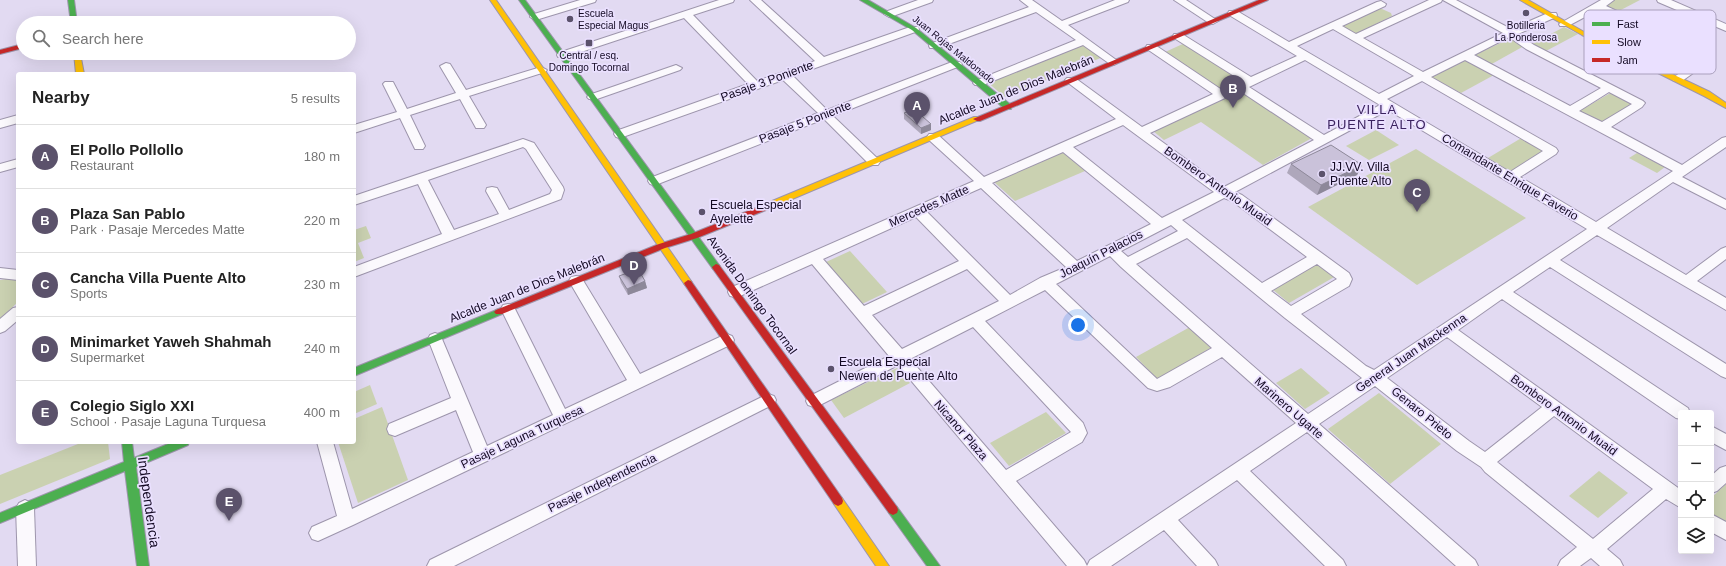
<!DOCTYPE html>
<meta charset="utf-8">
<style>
body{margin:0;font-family:Arial,sans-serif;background:#f6f6f6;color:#222}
.controls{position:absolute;right:12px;bottom:12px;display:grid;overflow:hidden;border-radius:4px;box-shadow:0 4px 16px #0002}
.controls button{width:36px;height:36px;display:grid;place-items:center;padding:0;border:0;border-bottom:1px solid #e0e0e0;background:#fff;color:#222;font:20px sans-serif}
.you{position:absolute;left:1078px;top:325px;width:14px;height:14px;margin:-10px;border:3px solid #fff;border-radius:50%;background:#1a73e8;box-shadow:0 0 0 6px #1a73e833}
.badge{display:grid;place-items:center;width:26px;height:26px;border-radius:50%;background:#5b526b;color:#fff;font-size:13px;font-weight:700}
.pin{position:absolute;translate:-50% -33px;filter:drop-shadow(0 1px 2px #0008)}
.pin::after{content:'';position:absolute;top:21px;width:14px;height:12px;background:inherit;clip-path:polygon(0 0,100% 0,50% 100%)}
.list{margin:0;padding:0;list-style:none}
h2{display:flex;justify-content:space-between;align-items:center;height:52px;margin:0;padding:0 16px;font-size:17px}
h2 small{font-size:13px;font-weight:400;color:#767676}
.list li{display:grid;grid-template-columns:26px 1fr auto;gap:12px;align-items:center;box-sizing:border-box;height:64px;padding:0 16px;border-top:1px solid #e0e0e0}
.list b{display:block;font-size:15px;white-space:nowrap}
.list p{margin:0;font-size:13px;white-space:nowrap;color:#767676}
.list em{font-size:13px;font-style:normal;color:#767676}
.icon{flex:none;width:22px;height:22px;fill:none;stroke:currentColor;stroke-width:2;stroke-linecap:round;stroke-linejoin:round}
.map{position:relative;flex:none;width:1726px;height:566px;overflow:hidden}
.search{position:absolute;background:#fff;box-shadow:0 4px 16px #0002;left:16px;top:16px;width:340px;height:44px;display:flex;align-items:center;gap:10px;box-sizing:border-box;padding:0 14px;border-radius:22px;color:#767676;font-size:15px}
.panel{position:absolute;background:#fff;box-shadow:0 4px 16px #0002;left:16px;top:72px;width:340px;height:372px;border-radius:4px}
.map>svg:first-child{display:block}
</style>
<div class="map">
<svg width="1726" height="566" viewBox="0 0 1726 566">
<rect width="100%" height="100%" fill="#e2daf2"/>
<g fill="#cad1b1">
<polygon points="1615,0 1640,0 1617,12 1604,6"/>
<polygon points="1378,9 1382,9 1391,13 1392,16 1357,34 1341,26"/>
<polygon points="1564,27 1578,34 1546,51 1532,44"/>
<polygon points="1511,38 1524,46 1490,65 1473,56"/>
<polygon points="1187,42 1245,79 1233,85 1312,138 1263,165 1201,122 1164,140 1153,131 1226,95 1163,53"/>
<polygon points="1083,44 1103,57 1005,97 987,82"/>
<polygon points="1466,60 1494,75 1461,93 1431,77"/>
<polygon points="1612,92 1635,103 1599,124 1578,112"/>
<polygon points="1376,130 1399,145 1369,160 1346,146"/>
<polygon points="1523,137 1547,151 1511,172 1488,158"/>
<polygon points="1416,149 1526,218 1417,285 1308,207"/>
<polygon points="1064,152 1085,171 1015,201 994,182"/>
<polygon points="1637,153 1665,167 1657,173 1629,158"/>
<polygon points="366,226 371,238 358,243 364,258 354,262 354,230"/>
<polygon points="850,251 887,292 862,304 826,262"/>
<polygon points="1319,263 1336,276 1289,303 1272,289"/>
<polygon points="12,278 18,282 18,302 0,319 0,280"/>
<polygon points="1190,327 1212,347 1158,380 1136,357"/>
<polygon points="897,368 910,383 844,418 831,400"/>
<polygon points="1301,368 1330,393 1305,409 1276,383"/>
<polygon points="370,385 377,404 354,414 354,392"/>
<polygon points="1379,393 1441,444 1390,484 1328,429"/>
<polygon points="382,407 408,480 358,503 338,442 354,442 354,419"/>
<polygon points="1046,412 1066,433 1009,466 990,443"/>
<polygon points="83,442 108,442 110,459 0,504 0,475"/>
<polygon points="1599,471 1628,493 1598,518 1569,496"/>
<polygon points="1726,484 1726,525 1711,514 1711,498"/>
</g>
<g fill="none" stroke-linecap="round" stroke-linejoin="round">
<g stroke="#9d95ac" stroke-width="2">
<g id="street">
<polygon points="580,0 596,0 595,2 539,19 535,20 530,17 531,15"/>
<polygon points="719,0 734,0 733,2 693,15 757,81 815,61 750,0 761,0 824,57 910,27 918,27 919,29 918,31 793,76 827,110 952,62 960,62 962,64 960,66 833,116 878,159 880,162 878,165 870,165 824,119 658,184 654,185 650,184 648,181 650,178 818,113 783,80 620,138 616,137 614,134 616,131 748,84 684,18 566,57 558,57 557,55 558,53"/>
<polygon points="918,0 933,0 932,2 893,16 889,17 884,14 885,12"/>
<polygon points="1020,0 1032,0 1062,21 1115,0 1129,0 1128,2 1068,25 1119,62 1114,65 1110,64 1083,45 983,85 975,85 973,83 975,81 1076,40 1036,12 938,48 930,48 929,46 930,44 1029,7"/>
<polygon points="1174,0 1186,0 1218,21 1213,24 1209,23"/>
<path d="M1429,0H1442L1441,2L1363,38L1423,72L1503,33L1443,0H1456L1511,29L1548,13H1556L1557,15L1556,17L1518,34L1534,45L1643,101L1645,103L1642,107L1611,127L1682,165L1722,138L1726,137V147L1682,177L1726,200V209L1673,182L1607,228L1686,275L1721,249L1726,247V259L1697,281L1726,298V310L1597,235L1560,260L1726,364V378L1721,376L1550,267L1513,292L1688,408L1690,413H1681V419L1676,418L1502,299L1458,330L1681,490V508L1666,499L1607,549L1620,560L1623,566H1600L1591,558L1580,566H1558L1561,560L1577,547L1485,472L1481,467L1457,451L1375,386L1319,424L1475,560L1478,566H1456L1307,432L1250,471L1343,560L1346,566H1325L1237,480L1178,520L1215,560L1218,566H1197L1164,530L1111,566H1087L1090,560L1296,423L1222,357L1170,387L1157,391L1148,388L1045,290L985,321L1083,423L1087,433L1082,442L1016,481L1084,560L1087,566H1067L898,365L820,405L814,407L808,405L806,401L808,397L889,356L812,264L740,296L735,297L730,296L728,292L730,288L974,181L929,140L927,137L929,134H937L984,177L1116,119L1067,82L1065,80L1067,78H1075L1142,127L1213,94L1147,49L1146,47L1147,45H1155L1222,90L1242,81L1174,38L1173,36L1174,34H1182L1251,77L1297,56L1229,15L1228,13L1229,11H1237L1289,42L1377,2L1381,1L1386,4L1385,6L1342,26L1356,34ZM1333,29L1414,76L1379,94L1297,46ZM1509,37L1526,49L1601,88L1570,106L1474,55ZM1305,60L1380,105L1324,135L1249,87ZM1465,60L1673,171L1596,222L1520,177L1556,154L1558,151L1556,148L1431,77ZM1422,81L1543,151L1510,172L1387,99ZM1240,91L1314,140L1224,187L1150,133ZM1609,92L1632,104L1602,122L1579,111ZM1388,110L1587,229L1374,370L1366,366L1301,314L1349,286L1352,279L1349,273L1242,195L1235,192ZM1123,125L1214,192L1162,218L1073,147ZM1063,152L1151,224L1077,261L992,183ZM981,188L1066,267L1040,278L1010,295L927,212ZM1224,198L1232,201L1307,257L1262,283L1182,220ZM916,217L959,261L864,306L823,259ZM1171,225L1178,231L1128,257L1121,251ZM1187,238L1285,318L1362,378L1308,414L1136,264ZM1110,256L1121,267L1212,348L1157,379L1056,284ZM1317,264L1337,279L1291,306L1271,291ZM967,269L999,301L902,349L872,315ZM973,327L1071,432L1006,470L910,359ZM1447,337L1542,407L1485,452L1469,441L1387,378ZM1554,416L1653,489L1593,539L1497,462Z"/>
<polygon points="1601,0 1614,0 1606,6 1713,55 1714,57 1713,59 1682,81 1674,81 1672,79 1674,77 1702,58 1687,51 1653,70 1649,69 1647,67 1649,65 1678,47 1598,10 1568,26 1560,26 1559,24"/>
<polygon points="1657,0 1671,0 1726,24 1726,31 1658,2"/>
<polygon points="446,63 450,64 466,90 541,67 547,70 545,72 469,96 486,125 484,128 476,128 460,99 410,115 425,146 423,149 415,149 400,118 354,133 354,125 397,112 383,84 385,82 393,82 407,109 456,93 440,66"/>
<polygon points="676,65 682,68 680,70 597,99 589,99 587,97 589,95"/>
<polygon points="18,115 18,123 0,128 0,120"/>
<path d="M523,139L534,143L563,187L564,190L561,199L354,277V267L442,234L418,184L354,205V196ZM523,147L526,149L552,190L550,194L509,210L497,188L492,187L487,188L486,191L499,214L454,230L428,180Z"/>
<polygon points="18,159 18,167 0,172 0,164"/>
<polygon points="0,268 18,270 18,280 0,278"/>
<polygon points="576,276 581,277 640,374 722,336 727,334 732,336 734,340 732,344 353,525 318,541 312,539 309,533 312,527 337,516 317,442 333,442 352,509 473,452 456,410 395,436 389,434 387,429 389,424 451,398 428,339 430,335 435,333 440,335 442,339 487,446 553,415 501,309 503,305 508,304 513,305 565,409 627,380 569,281 571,277"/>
<polygon points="18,307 18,320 5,331 0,333 0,319 13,308"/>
<polygon points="768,394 774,396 776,400 774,404 454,566 427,566 430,560"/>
<polygon points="1711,426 1726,434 1726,450 1711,442"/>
<polygon points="1726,466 1726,483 1717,491 1711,493 1711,476 1720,468"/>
<polygon points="25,500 31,503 34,508 36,566 18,566 16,508 19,503"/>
<polygon points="1711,514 1726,522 1726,540 1711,532"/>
</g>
</g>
<g stroke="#9d95ac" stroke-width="2">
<g id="fast">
<polygon points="68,0 74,0 77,23 71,23"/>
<polygon points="519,0 525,0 719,265 720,267 719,269 713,269"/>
<polygon points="860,0 868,0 916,28 1011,105 1011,109 1005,109 912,30"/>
<polygon points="499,309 502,310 504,312 502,314 354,376 354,368"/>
<polygon points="122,442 132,442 134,458 173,442 189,442 188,445 136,467 149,566 137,566 125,471 0,523 0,513 124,462"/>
<polygon points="893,505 897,507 940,566 927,566 889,513 888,510 889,507"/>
</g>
</g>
<g stroke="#9d95ac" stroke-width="2">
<g id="slow">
<polygon points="490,0 496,0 691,281 692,283 691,285 685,285"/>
<polygon points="1520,0 1528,0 1586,33 1710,92 1726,103 1726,108 1704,96 1582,35"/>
<polygon points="74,53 80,53 84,74 76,74"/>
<polygon points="974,117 977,117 981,119 771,208 765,208 764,206 765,204"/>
<polygon points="838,496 842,498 889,566 876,566 834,504 833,501 834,498"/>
</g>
</g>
<g stroke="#9d95ac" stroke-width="2">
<g id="jam">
<polygon points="1259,0 1268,0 980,121 977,121 973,119"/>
<polygon points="23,44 23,48 0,54 0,50"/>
<polygon points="768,203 771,204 772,206 771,208 697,238 665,248 502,314 496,314 494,312 496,310 659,244 691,234"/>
<polygon points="716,264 719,265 897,507 898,510 897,513 893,515 889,513 713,269 712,267"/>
<polygon points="688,280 691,281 842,498 843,501 842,504 838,506 834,504 685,285 684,283"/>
</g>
</g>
<use href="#street" fill="#fbf9fd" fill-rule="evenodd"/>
<use href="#fast" fill="#4caf50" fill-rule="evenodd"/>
<use href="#slow" fill="#ffc107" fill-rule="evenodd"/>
<use href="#jam" fill="#c62828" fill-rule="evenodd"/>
</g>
<g fill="#aea7bb">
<polygon points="904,113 931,124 931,130 921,134 904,119"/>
<polygon points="1291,164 1362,165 1357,175 1317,195 1287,173"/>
<polygon points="619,276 645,281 647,288 628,295 621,283"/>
</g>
<g fill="#8d8899">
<polygon points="931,124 931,130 921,134 921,128"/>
<polygon points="1362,165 1357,175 1317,195 1321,185"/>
<polygon points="645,281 647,288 628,295 627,289"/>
</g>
<g fill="#cac2da" stroke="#8d8899">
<polygon points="914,109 931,124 921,128 904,113"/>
<polygon points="1331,145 1362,165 1321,185 1291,164"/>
<polygon points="638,269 645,281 627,289 619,276"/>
</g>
<g fill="#5b526b" stroke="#eae0ff" stroke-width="1.5">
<circle cx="1526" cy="13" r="4"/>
<circle cx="570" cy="19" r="4"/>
<rect x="585" y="39" width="8" height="8" rx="2"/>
<circle cx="1322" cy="174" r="4"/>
<circle cx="702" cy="212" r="4"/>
<circle cx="831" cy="369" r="4"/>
</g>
<g text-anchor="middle" stroke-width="3.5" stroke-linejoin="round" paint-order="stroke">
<g font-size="10" fill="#130923" stroke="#eae0ff">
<text x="578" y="17" text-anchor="start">Escuela<tspan x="578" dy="12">Especial Magus</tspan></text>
<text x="1526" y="29">Botilleria<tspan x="1526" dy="12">La Ponderosa</tspan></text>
<text x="589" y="59">Central / esq.<tspan x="589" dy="12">Domingo Tocornal</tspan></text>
</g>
<g font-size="10" fill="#130923" stroke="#eae0ff">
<text transform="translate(954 49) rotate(39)" y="4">Juan Rojas Maldonado</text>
</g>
<g font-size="12" fill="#130923" stroke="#eae0ff">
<text transform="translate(767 81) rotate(-20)" y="4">Pasaje 3 Poniente</text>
<text transform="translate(1016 90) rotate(-22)" y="4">Alcalde Juan de Dios Malebrán</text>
<text transform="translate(805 122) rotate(-21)" y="4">Pasaje 5 Poniente</text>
<text transform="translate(1510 177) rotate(31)" y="4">Comandante Enrique Faverio</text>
<text transform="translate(1218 186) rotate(35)" y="4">Bombero Antonio Muaid</text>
<text transform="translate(929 206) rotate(-24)" y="4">Mercedes Matte</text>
<text transform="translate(1101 254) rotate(-27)" y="4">Joaquín Palacios</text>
<text transform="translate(527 288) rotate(-22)" y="4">Alcalde Juan de Dios Malebrán</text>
<text transform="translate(752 295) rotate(54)" y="4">Avenida Domingo Tocornal</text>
<text transform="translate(1411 353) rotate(-34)" y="4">General Juan Mackenna</text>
<text transform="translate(1289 408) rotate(41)" y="4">Marinero Ugarte</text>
<text transform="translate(1422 413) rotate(39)" y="4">Genaro Prieto</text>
<text transform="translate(1564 415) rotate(36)" y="4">Bombero Antonio Muaid</text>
<text transform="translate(961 430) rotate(49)" y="4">Nicanor Plaza</text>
<text transform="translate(522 437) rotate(-25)" y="4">Pasaje Laguna Turquesa</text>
<text transform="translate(602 483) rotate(-26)" y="4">Pasaje Independencia</text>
</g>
<g font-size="12" fill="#130923" stroke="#eae0ff" text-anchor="start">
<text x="1330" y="171">JJ.VV. Villa<tspan x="1330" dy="14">Puente Alto</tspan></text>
<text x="710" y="209">Escuela Especial<tspan x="710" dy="14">Ayelette</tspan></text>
<text x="839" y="366">Escuela Especial<tspan x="839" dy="14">Newen de Puente Alto</tspan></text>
</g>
<g font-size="13" letter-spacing="1" fill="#3b225f" stroke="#eae0ff">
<text x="1377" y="114">VILLA<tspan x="1377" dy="15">PUENTE ALTO</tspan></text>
</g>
<g font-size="14" fill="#130923" stroke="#eae0ff">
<text transform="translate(149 502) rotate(82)" y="5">Independencia</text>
</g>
</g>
<rect x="1584" y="10" width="132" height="64" rx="6" fill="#eae0ff" stroke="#aaa0bd" stroke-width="1"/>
<rect x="1592" y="22" width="18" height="4" fill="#4caf50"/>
<rect x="1592" y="40" width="18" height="4" fill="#ffc107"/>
<rect x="1592" y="58" width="18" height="4" fill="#c62828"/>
<g font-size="11" fill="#130923">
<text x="1617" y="28">Fast</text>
<text x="1617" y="46">Slow</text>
<text x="1617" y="64">Jam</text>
</g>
</svg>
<div class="controls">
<button>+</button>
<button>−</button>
<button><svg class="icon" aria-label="locate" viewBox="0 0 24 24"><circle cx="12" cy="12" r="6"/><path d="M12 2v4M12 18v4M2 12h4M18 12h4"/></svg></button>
<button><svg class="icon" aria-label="layers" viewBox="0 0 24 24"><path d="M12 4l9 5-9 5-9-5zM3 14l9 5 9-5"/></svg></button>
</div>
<div class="you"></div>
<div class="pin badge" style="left:917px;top:125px">A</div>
<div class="pin badge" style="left:1233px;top:108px">B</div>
<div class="pin badge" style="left:1417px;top:212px">C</div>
<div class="pin badge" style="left:634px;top:285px">D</div>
<div class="pin badge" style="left:229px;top:521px">E</div>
<div class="search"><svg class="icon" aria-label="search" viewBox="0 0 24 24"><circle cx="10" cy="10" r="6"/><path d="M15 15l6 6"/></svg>Search here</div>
<section class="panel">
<h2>Nearby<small>5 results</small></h2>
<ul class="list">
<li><span class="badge">A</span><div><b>El Pollo Pollollo</b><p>Restaurant</p></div><em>180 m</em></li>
<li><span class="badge">B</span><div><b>Plaza San Pablo</b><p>Park · Pasaje Mercedes Matte</p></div><em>220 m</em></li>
<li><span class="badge">C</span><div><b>Cancha Villa Puente Alto</b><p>Sports</p></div><em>230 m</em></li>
<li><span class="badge">D</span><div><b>Minimarket Yaweh Shahmah</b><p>Supermarket</p></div><em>240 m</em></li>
<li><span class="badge">E</span><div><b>Colegio Siglo XXI</b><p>School · Pasaje Laguna Turquesa</p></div><em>400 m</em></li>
</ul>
</section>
</div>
